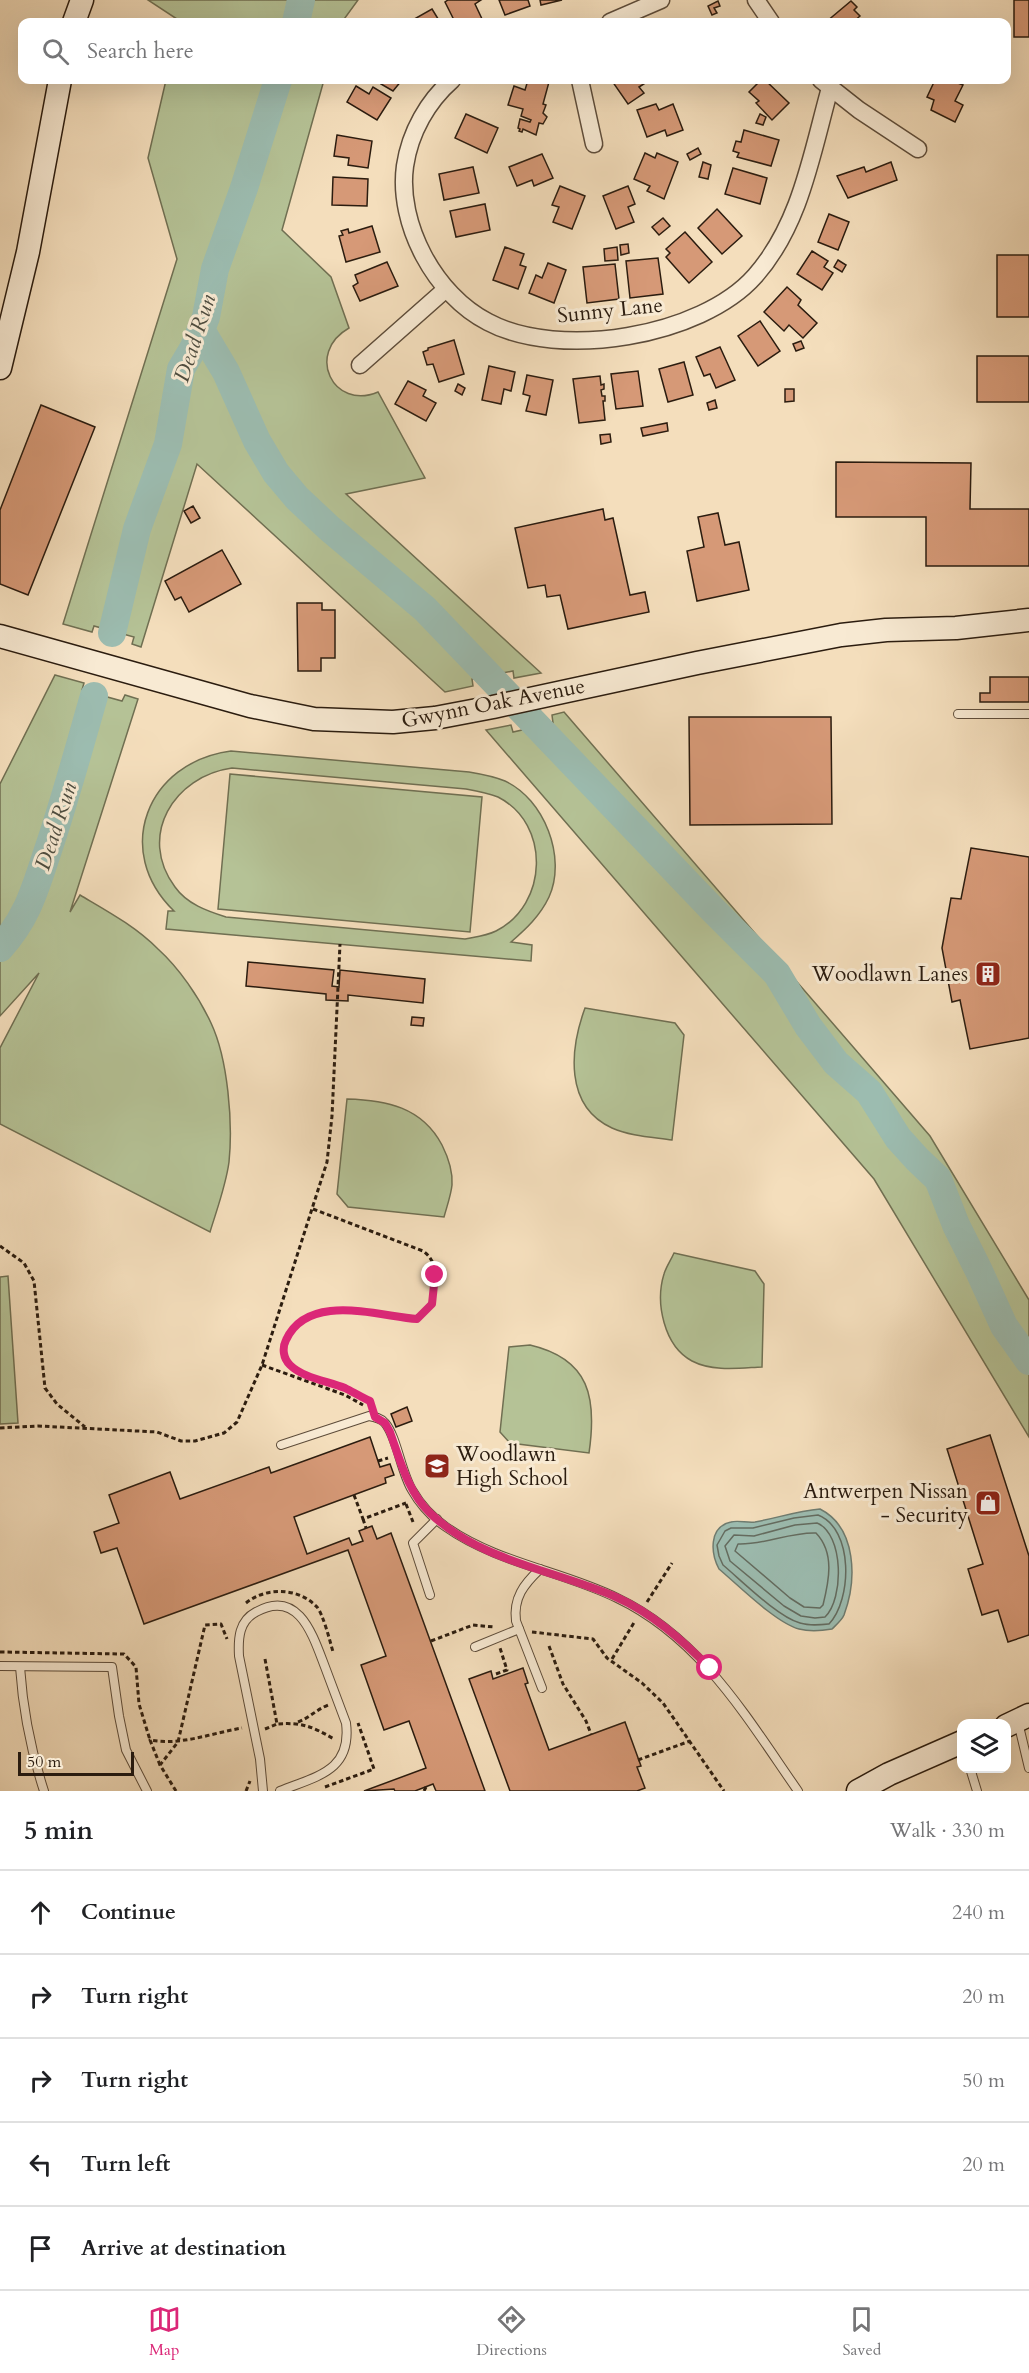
<!DOCTYPE html>
<meta charset="utf-8">
<style>
body{margin:0;font-family:Cardo,serif;background:#f6f6f6;color:#202124}
.controls{position:absolute;right:18px;bottom:18px;display:grid;overflow:hidden;border-radius:12px;box-shadow:0 6px 24px #0002}
.controls button{width:54px;height:54px;display:grid;place-items:center;padding:0;border:0;border-bottom:2px solid #e0e0e0;background:#fff;color:#202124;font:30px sans-serif}
.scale{position:absolute;left:18px;bottom:15px;width:116px;box-sizing:border-box;padding-left:6px;border:3px solid #2b1c0f;border-top:0;font-size:16px;line-height:21px;white-space:nowrap;color:#2b1c0f;-webkit-text-stroke:4px #f8ead3;paint-order:stroke}
.stop{position:absolute;width:18px;height:18px;margin:-14px;border:4px solid #db2777;border-radius:50%;background:#fff}
.stop.end{background:#db2777;border-color:#fff;box-shadow:0 2px 6px #0008}
.list{margin:0;padding:0;list-style:none}
h2{display:flex;justify-content:space-between;align-items:center;height:78px;margin:0;padding:0 24px;font-size:26px}
h2 small{font-size:20px;font-weight:400;color:#757577}
.list li{display:grid;grid-template-columns:39px 1fr auto;gap:18px;align-items:center;box-sizing:border-box;height:84px;padding:0 24px;border-top:2px solid #e0e0e0}
.list b{display:block;font-size:22px;white-space:nowrap}
.list em{font-size:20px;font-style:normal;color:#757577}
.icon{flex:none;width:33px;height:33px;fill:none;stroke:currentColor;stroke-width:2;stroke-linecap:round;stroke-linejoin:round}
.map{position:relative;flex:none;width:1029px;height:1791px;overflow:hidden}
.search{position:absolute;background:#fff;box-shadow:0 6px 24px #0002;left:18px;right:18px;top:18px;height:66px;display:flex;align-items:center;gap:15px;box-sizing:border-box;padding:0 21px;border-radius:12px;color:#757577;font-size:22px}
.sheet{height:498px;background:#fff}
nav{display:flex;justify-content:space-around;align-items:center;box-sizing:border-box;height:84px;border-top:2px solid #e0e0e0;background:#fff;font-size:16px;color:#757577}
nav a{display:grid;justify-items:center;gap:3px}
nav .on{color:#db2777}
.map>svg:first-child{display:block}
</style>
<div class="map">
<svg width="1029" height="1791" viewBox="0 0 1029 1791">
<rect width="100%" height="100%" fill="#f4debc"/>
<filter id="stains"><feTurbulence type="fractalNoise" baseFrequency=".00333" numOctaves="4"/><feColorMatrix values="0 0 0 0 .2 0 0 0 0 .09 0 0 0 0 .02 0 0 0 .5 -.17"/></filter>
<radialGradient id="worn" r=".72"><stop offset=".6" stop-color="#630" stop-opacity="0"/><stop offset="1" stop-color="#630" stop-opacity=".3"/></radialGradient>
<g fill="#b5c296" stroke="#706f52" stroke-width="1.5" fill-rule="evenodd">
<polygon points="148,0 358,0 342,22 180,22 180,21"/>
<path d="M166,80H324L282,230L331,277L349,328C305,353 333,411 378,392L425,478L346,494L541,673L514,678L513,671L472,679L473,686L445,692L197,464L141,647L132,644L134,637L94,626L92,632L63,624L177,259L148,158Z"/>
<path d="M55,675L84,683L82,690L122,701L125,695L138,699L70,912L80,895C107,911 135,926 158,949C179,968 199,997 211,1023C228,1059 233,1123 229,1162C226,1185 217,1209 210,1232L0,1124V1048L39,973L0,1016V784Z"/>
<polygon points="564,712 930,1136 1029,1300 1029,1437 874,1179 486,730 511,725 513,732 553,723 552,715"/>
<path d="M231,751L469,772C481,774 493,776 505,781C544,799 567,857 549,897C540,916 526,929 511,942L532,945L531,961L166,929L168,911H174C112,851 147,762 231,751ZM232,768L466,789C477,791 488,793 498,797C551,824 548,905 496,931C486,936 475,937 465,939L226,917C207,911 187,904 175,887C137,836 174,776 232,768Z"/>
<polygon points="230,774 482,797 470,932 218,909"/>
<path d="M585,1008L675,1023L684,1035L672,1140C651,1137 630,1136 612,1128C564,1106 570,1049 585,1008Z"/>
<path d="M347,1099C386,1100 422,1107 442,1145C448,1157 453,1171 452,1185C451,1195 447,1206 444,1217L348,1207L337,1194Z"/>
<path d="M674,1253L755,1271L764,1284L762,1367C740,1368 713,1372 692,1361C664,1346 655,1303 664,1274C666,1267 671,1260 674,1253Z"/>
<polygon points="8,1276 18,1423 0,1424 0,1277"/>
<path d="M530,1345C590,1359 597,1398 589,1453L510,1443L500,1432L509,1347Z"/>
</g>
<path fill="#9cbcb0" stroke="#6f7c70" stroke-width="1.5" d="M820,1509C857,1528 857,1580 844,1615C842,1620 836,1625 832,1629C821,1631 810,1632 799,1629C776,1623 738,1585 719,1569C711,1554 708,1527 731,1522C738,1520 747,1523 755,1522C777,1518 797,1511 820,1509Z"/>
<g fill="none" stroke-linecap="round" stroke-linejoin="round">
<g stroke="#646c60" stroke-width="1.5">
<path d="M818,1515C854,1529 852,1600 829,1624C819,1625 810,1626 800,1623C778,1617 742,1581 723,1565L719,1556L717,1545L725,1531L731,1528H753L794,1518Z"/>
<path d="M817,1523C844,1534 844,1599 825,1617L815,1618L801,1616L784,1606L730,1561L725,1546L734,1535L754,1536L795,1525Z"/>
<path d="M816,1533C835,1553 829,1581 823,1605L820,1608L804,1607L790,1598L735,1551L738,1544C765,1545 789,1532 816,1533Z"/>
</g>
<g stroke="#9cbcb0" stroke-width="28">
<polyline points="296,22 301,0"/>
<polyline points="201,330 226,372 257,441 276,473 297,498 329,528 425,609 714,911 777,974 808,1026 836,1063 869,1092 898,1138 917,1159 938,1179 956,1225 979,1271 1004,1326 1029,1361"/>
<polyline points="112,633 137,529 168,444 181,369 194,347 206,317 215,269 244,188 278,80"/>
<path d="M0,948C28,917 35,889 48,850C65,800 79,748 94,696"/>
</g>
</g>
<g fill="#d69977" stroke="#2b1c0f" stroke-width="1.5">
<polygon points="448,0 481,0 475,4 483,21 455,22 445,2"/>
<polygon points="499,0 528,0 530,6 505,15"/>
<polygon points="540,0 562,0 541,5"/>
<rect x="1014" y="0" width="15" height="37"/>
<polygon points="718,1 720,6 714,8 717,13 712,15 708,6"/>
<polygon points="851,1 857,7 854,10 860,16 853,22 826,22"/>
<polygon points="432,9 440,22 409,22"/>
<polygon points="384,80 383,80 402,80 393,91 381,84"/>
<polygon points="528,80 549,82 543,104 546,105 543,113 547,117 543,124 539,123 536,135 523,129 522,132 519,131 520,129 518,128 520,119 530,122 531,120 521,116 523,109 508,105 514,86 525,90"/>
<polygon points="615,80 650,80 639,87 644,93 628,104 612,81"/>
<polygon points="761,80 765,80 789,103 772,120 756,103 759,101 749,92"/>
<polygon points="935,80 950,80 963,85 955,101 963,105 955,122 931,110 934,100 927,97"/>
<polygon points="356,86 369,94 373,87 391,98 377,120 347,102"/>
<polygon points="656,104 659,110 673,104 683,130 667,136 665,130 647,137 637,110"/>
<polygon points="466,114 498,128 487,153 455,138"/>
<polygon points="760,114 766,117 763,125 756,123"/>
<polygon points="744,130 779,140 771,166 737,157 739,153 733,151 736,141 741,142"/>
<polygon points="337,135 372,141 368,168 348,165 349,158 334,156"/>
<polygon points="698,148 701,154 690,160 687,154"/>
<polygon points="645,153 655,158 657,153 678,162 664,199 647,191 650,186 634,179"/>
<polygon points="542,154 553,178 534,186 532,180 517,186 509,167"/>
<polygon points="703,162 711,165 708,179 699,177"/>
<polygon points="891,162 897,180 848,198 837,176 864,167 866,172"/>
<polygon points="473,167 479,193 444,200 439,174"/>
<polygon points="733,168 767,178 760,204 725,194"/>
<polygon points="333,177 368,179 367,206 332,205"/>
<polygon points="560,186 585,196 572,229 553,222 559,207 552,205"/>
<polygon points="628,186 635,204 628,207 634,222 616,229 603,196"/>
<polygon points="485,204 490,230 456,237 450,211"/>
<polygon points="717,209 742,236 722,254 698,228"/>
<polygon points="829,214 849,222 838,250 818,242"/>
<polygon points="663,218 670,226 659,235 652,227"/>
<polygon points="372,226 380,252 346,262 339,236 343,235 341,231 348,229 349,233"/>
<polygon points="685,232 712,262 689,283 666,257 670,253 666,249"/>
<polygon points="628,244 629,253 621,255 620,245"/>
<polygon points="505,247 524,254 520,265 526,267 518,289 493,280"/>
<polygon points="617,247 618,260 605,261 604,249"/>
<polygon points="812,251 828,261 824,267 833,273 822,290 797,274"/>
<rect x="997" y="255" width="32" height="62"/>
<polygon points="658,258 663,294 630,298 626,261"/>
<polygon points="838,260 846,265 842,272 834,267"/>
<polygon points="387,262 398,286 360,301 353,286 358,283 355,275"/>
<polygon points="548,263 566,270 554,303 529,293 536,275 542,278"/>
<polygon points="615,264 619,299 587,303 583,267"/>
<polygon points="787,287 801,300 798,305 817,323 803,338 789,325 784,331 764,312"/>
<polygon points="760,321 780,351 758,366 738,336"/>
<polygon points="454,340 464,374 439,382 433,364 427,365 423,352 428,350 428,348"/>
<polygon points="801,341 804,348 796,351 793,344"/>
<polygon points="720,347 735,380 716,388 710,374 704,376 696,357"/>
<rect x="977" y="356" width="52" height="46"/>
<polygon points="684,362 693,395 668,402 659,369"/>
<polygon points="489,366 515,372 511,391 504,389 501,404 482,400"/>
<polygon points="638,371 643,406 616,409 611,374"/>
<polygon points="527,375 553,380 546,415 526,411 530,396 523,394"/>
<polygon points="600,376 601,385 604,384 604,389 601,390 602,396 605,396 605,401 603,401 605,420 579,423 573,379"/>
<polygon points="408,381 426,390 423,396 436,403 426,421 395,404"/>
<polygon points="458,384 465,388 462,395 455,391"/>
<polygon points="785,389 794,389 794,401 785,402"/>
<polygon points="715,400 717,408 709,410 707,403"/>
<polygon points="41,405 95,427 28,595 0,584 0,510"/>
<polygon points="667,423 668,431 643,436 641,428"/>
<polygon points="610,434 611,442 601,444 600,435"/>
<polygon points="836,462 971,463 970,509 1029,509 1029,566 926,566 926,517 836,517"/>
<polygon points="193,506 200,518 191,523 184,511"/>
<polygon points="603,509 605,520 613,518 630,595 645,592 649,612 568,629 560,595 547,597 545,585 528,588 515,528"/>
<polygon points="718,513 725,545 739,542 749,590 697,601 687,551 704,547 698,517"/>
<polygon points="222,550 241,584 189,612 181,597 175,600 165,581"/>
<polygon points="297,603 322,603 322,610 335,610 335,658 321,658 321,671 298,671"/>
<polygon points="990,677 1029,677 1029,702 980,702 980,693 990,693"/>
<polygon points="689,717 831,717 832,824 690,825"/>
<polygon points="971,848 1029,857 1029,1038 970,1049 960,1000 952,1002 942,948 951,898 961,899"/>
<polygon points="248,962 334,970 332,986 339,987 340,970 425,979 423,1003 348,995 348,1001 326,1000 326,994 246,986"/>
<polygon points="412,1017 424,1018 423,1026 411,1025"/>
<polygon points="407,1407 412,1421 396,1427 391,1414"/>
<polygon points="990,1435 1029,1556 1029,1635 1008,1642 998,1610 982,1615 968,1569 983,1564 947,1449"/>
<polygon points="370,1437 380,1467 390,1464 394,1475 385,1478 386,1483 294,1517 307,1554 349,1538 352,1545 363,1541 359,1531 372,1526 377,1539 391,1533 485,1791 436,1791 433,1784 415,1791 395,1791 394,1789 364,1791 426,1768 409,1721 384,1730 361,1665 386,1656 348,1550 144,1624 117,1548 101,1553 94,1532 119,1523 109,1495 170,1472 180,1499 269,1467 271,1473"/>
<polygon points="523,1668 528,1683 525,1684 549,1750 625,1722 641,1766 637,1767 645,1788 637,1791 510,1791 469,1679 491,1671 493,1679"/>
</g>
<g fill="none" stroke-linecap="round" stroke-linejoin="round">
<g stroke="#5d4c3a" stroke-width="10">
<g id="lane">
<polyline points="958,714 1029,714"/>
<path d="M281,1445L369,1416C375,1417 381,1418 385,1423C397,1437 401,1472 412,1490C420,1504 433,1518 446,1527C497,1563 562,1571 617,1598C701,1638 747,1718 798,1791"/>
<path d="M540,1569C524,1584 513,1598 516,1621L542,1688"/>
<polyline points="430,1595 413,1543 437,1519"/>
<polyline points="475,1647 519,1629"/>
<polyline points="0,1666 112,1667 119,1716 126,1750 147,1791"/>
<path d="M20,1667C23,1711 30,1748 44,1791"/>
<polyline points="1018,1722 1029,1768"/>
<polyline points="970,1768 977,1791"/>
<path d="M263,1791L260,1759L239,1656C238,1638 239,1621 256,1612C299,1588 313,1636 325,1667C332,1686 339,1704 346,1723C352,1771 317,1776 280,1791"/>
</g>
</g>
<g stroke="#5d4c3a" stroke-width="19">
<g id="street">
<polyline points="756,0 771,22"/>
<polyline points="610,22 661,0"/>
<path d="M452,80C428,101 410,132 405,166C397,224 435,295 488,322C559,360 701,337 755,276C801,224 812,152 830,88"/>
<polyline points="580,80 594,144"/>
<polyline points="821,80 859,110 918,149"/>
<polyline points="360,365 446,289"/>
</g>
</g>
<g stroke="#2b1c0f" stroke-width="25">
<g id="secondary">
<polyline points="74,22 82,0"/>
<polyline points="0,368 28,252 60,80"/>
<polyline points="0,636 250,706 314,719 393,722 435,718 493,707 697,663 841,635 886,630 956,628 1029,620"/>
<polyline points="1006,1726 1029,1715"/>
<polyline points="858,1791 889,1774 962,1742"/>
</g>
</g>
<g stroke="#2b1c0f" stroke-width="3" stroke-dasharray="4.5 3" stroke-linecap="butt">
<path d="M313,1209L423,1251C445,1266 436,1305 417,1319C378,1316 307,1292 286,1340C282,1348 283,1359 290,1365C303,1378 328,1381 345,1388C353,1392 362,1397 370,1401L371,1405"/>
<polyline points="0,1246 24,1263 34,1281 45,1388 57,1404 85,1427"/>
<polyline points="262,1365 345,1395 363,1405"/>
<polyline points="0,1428 38,1426 157,1432 181,1441 195,1441 224,1433 237,1422 262,1365 327,1162 332,1116 340,944"/>
<polyline points="378,1461 388,1458"/>
<polyline points="354,1495 363,1519 406,1503"/>
<polyline points="406,1504 413,1522"/>
<polyline points="363,1519 366,1528"/>
<polyline points="647,1602 672,1563"/>
<path d="M246,1603C266,1587 298,1587 317,1607C323,1614 330,1641 333,1652"/>
<polyline points="532,1632 593,1639 607,1658 642,1683 663,1703 724,1791"/>
<polyline points="431,1641 473,1625 494,1627"/>
<polyline points="549,1646 563,1684 586,1721 591,1734"/>
<polyline points="0,1652 124,1654 136,1667 139,1704 150,1740"/>
<path d="M265,1659L277,1724C303,1722 313,1727 334,1739"/>
<polyline points="612,1659 635,1621"/>
<polyline points="496,1674 507,1670 500,1648"/>
<path d="M298,1722C309,1718 316,1710 328,1705"/>
<polyline points="265,1729 277,1724"/>
<polyline points="638,1760 690,1741"/>
<path d="M160,1765L150,1740C180,1746 212,1733 242,1728"/>
<polyline points="325,1787 374,1769 358,1723"/>
<polyline points="176,1791 160,1765 178,1742 205,1625 221,1624 227,1639"/>
<polyline points="246,1791 250,1781"/>
<polyline points="424,1791 426,1787"/>
</g>
<use href="#lane" stroke="#f8ead3" stroke-width="8"/>
<use href="#street" stroke="#f8ead3" stroke-width="16"/>
<use href="#secondary" stroke="#f8ead3" stroke-width="22"/>
</g>
<g fill="none" stroke-linecap="round" stroke-linejoin="round">
<path stroke="#db2777" stroke-width="8" d="M435,1275L432,1304L417,1319C378,1316 308,1292 286,1340C282,1348 283,1358 290,1365C303,1378 328,1381 345,1388C353,1392 361,1397 370,1401L375,1417L385,1423L390,1432C400,1460 408,1492 430,1513C479,1561 555,1570 616,1597C652,1613 682,1640 710,1668"/>
</g>
<defs>
<g id="building-square" transform="scale(1.35)"><rect x="-9" y="-9" width="18" height="18" rx="4" fill="#8f2418" stroke="#f8ead3"/><path d="M-4-6H4V6H1V3H-1V6H-4ZM-2.5-4.3h1.7v1.8h-1.7ZM.8-4.3h1.7v1.8H.8ZM-2.5-1h1.7V.8h-1.7ZM.8-1h1.7V.8H.8Z" fill="#fff"/></g>
<g id="school-square" transform="scale(1.35)"><rect x="-9" y="-9" width="18" height="18" rx="4" fill="#8f2418" stroke="#f8ead3"/><path d="M0-5L7-2L0 1L-7-2ZM-4 1L0 2.5L4 1V4Q0 6-4 4Z" fill="#fff"/></g>
<g id="shop-square" transform="scale(1.35)"><rect x="-9" y="-9" width="18" height="18" rx="4" fill="#8f2418" stroke="#f8ead3"/><path d="M-5-2.5h2.3a2.7 3.5 0 0 1 5.4 0H5L5.5 6h-11ZM-1.5-2.5h3a1.5 2.3 0 0 0-3 0Z" fill="#fff"/></g>
</defs>
<g fill-rule="evenodd">
<use href="#building-square" x="988" y="974"/>
<use href="#school-square" x="437" y="1466"/>
<use href="#shop-square" x="988" y="1503"/>
</g>
<g text-anchor="middle" stroke-width="6" stroke-linejoin="round" paint-order="stroke">
<g font-size="21" fill="#2b1c0f" stroke="#f8ead3">
<text transform="translate(610 310) rotate(-6)" y="7">Sunny Lane</text>
<text transform="translate(493 703) rotate(-11)" y="7">Gwynn Oak Avenue</text>
</g>
<g font-size="21" fill="#2b1c0f" stroke="#f8ead3" text-anchor="end">
<text x="968" y="981">Woodlawn Lanes</text>
<text x="456" y="1461" text-anchor="start">Woodlawn<tspan x="456" dy="24">High School</tspan></text>
<text x="968" y="1498">Antwerpen Nissan<tspan x="968" dy="24">- Security</tspan></text>
</g>
<g font-size="22" font-style="italic" fill="#4d4c3f" stroke="#f8ead3">
<text transform="translate(194 338) rotate(-72)" y="8">Dead Run</text>
<text transform="translate(55 826) rotate(-72)" y="8">Dead Run</text>
</g>
</g>
<rect width="100%" height="100%" filter="url(#stains)"/>
<rect width="100%" height="100%" fill="url(#worn)"/>
</svg>
<div class="controls">
<button><svg class="icon" aria-label="layers" viewBox="0 0 24 24"><path d="M12 4l9 5-9 5-9-5zM3 14l9 5 9-5"/></svg></button>
</div>
<div class="scale">50 m</div>
<div class="stop" style="left:710px;top:1668px"></div>
<div class="stop end" style="left:435px;top:1275px"></div>
<div class="search"><svg class="icon" aria-label="search" viewBox="0 0 24 24"><circle cx="10" cy="10" r="6"/><path d="M15 15l6 6"/></svg>Search here</div>
</div>
<section class="sheet">
<h2>5 min<small>Walk · 330 m</small></h2>
<ul class="list">
<li><svg class="icon" aria-label="ahead" viewBox="0 0 24 24"><path d="M12 20V5M6 11l6-6 6 6"/></svg><div><b>Continue</b></div><em>240 m</em></li>
<li><svg class="icon" aria-label="right" viewBox="0 0 24 24"><path d="M7 20v-9h11M14 6l5 5-5 5"/></svg><div><b>Turn right</b></div><em>20 m</em></li>
<li><svg class="icon" aria-label="right" viewBox="0 0 24 24"><path d="M7 20v-9h11M14 6l5 5-5 5"/></svg><div><b>Turn right</b></div><em>50 m</em></li>
<li><svg class="icon" aria-label="left" viewBox="0 0 24 24"><path d="M17 20v-9H6M10 6l-5 5 5 5"/></svg><div><b>Turn left</b></div><em>20 m</em></li>
<li><svg class="icon" aria-label="arrive" viewBox="0 0 24 24"><path d="M6 21V4h12l-3 4 3 4H6"/></svg><div><b>Arrive at destination</b></div></li>
</ul>
</section>
<nav>
<a class="on"><svg class="icon" aria-label="map" viewBox="0 0 24 24"><path d="M3 6l6-2 6 2 6-2v14l-6 2-6-2-6 2zM9 4v14M15 6v14"/></svg>Map</a>
<a><svg class="icon" aria-label="directions" viewBox="0 0 24 24"><path d="M12 3l9 9-9 9-9-9zM9 14v-3h6M13 9l2 2-2 2"/></svg>Directions</a>
<a><svg class="icon" aria-label="saved" viewBox="0 0 24 24"><path d="M7 4h10v16l-5-4-5 4z"/></svg>Saved</a>
</nav>
